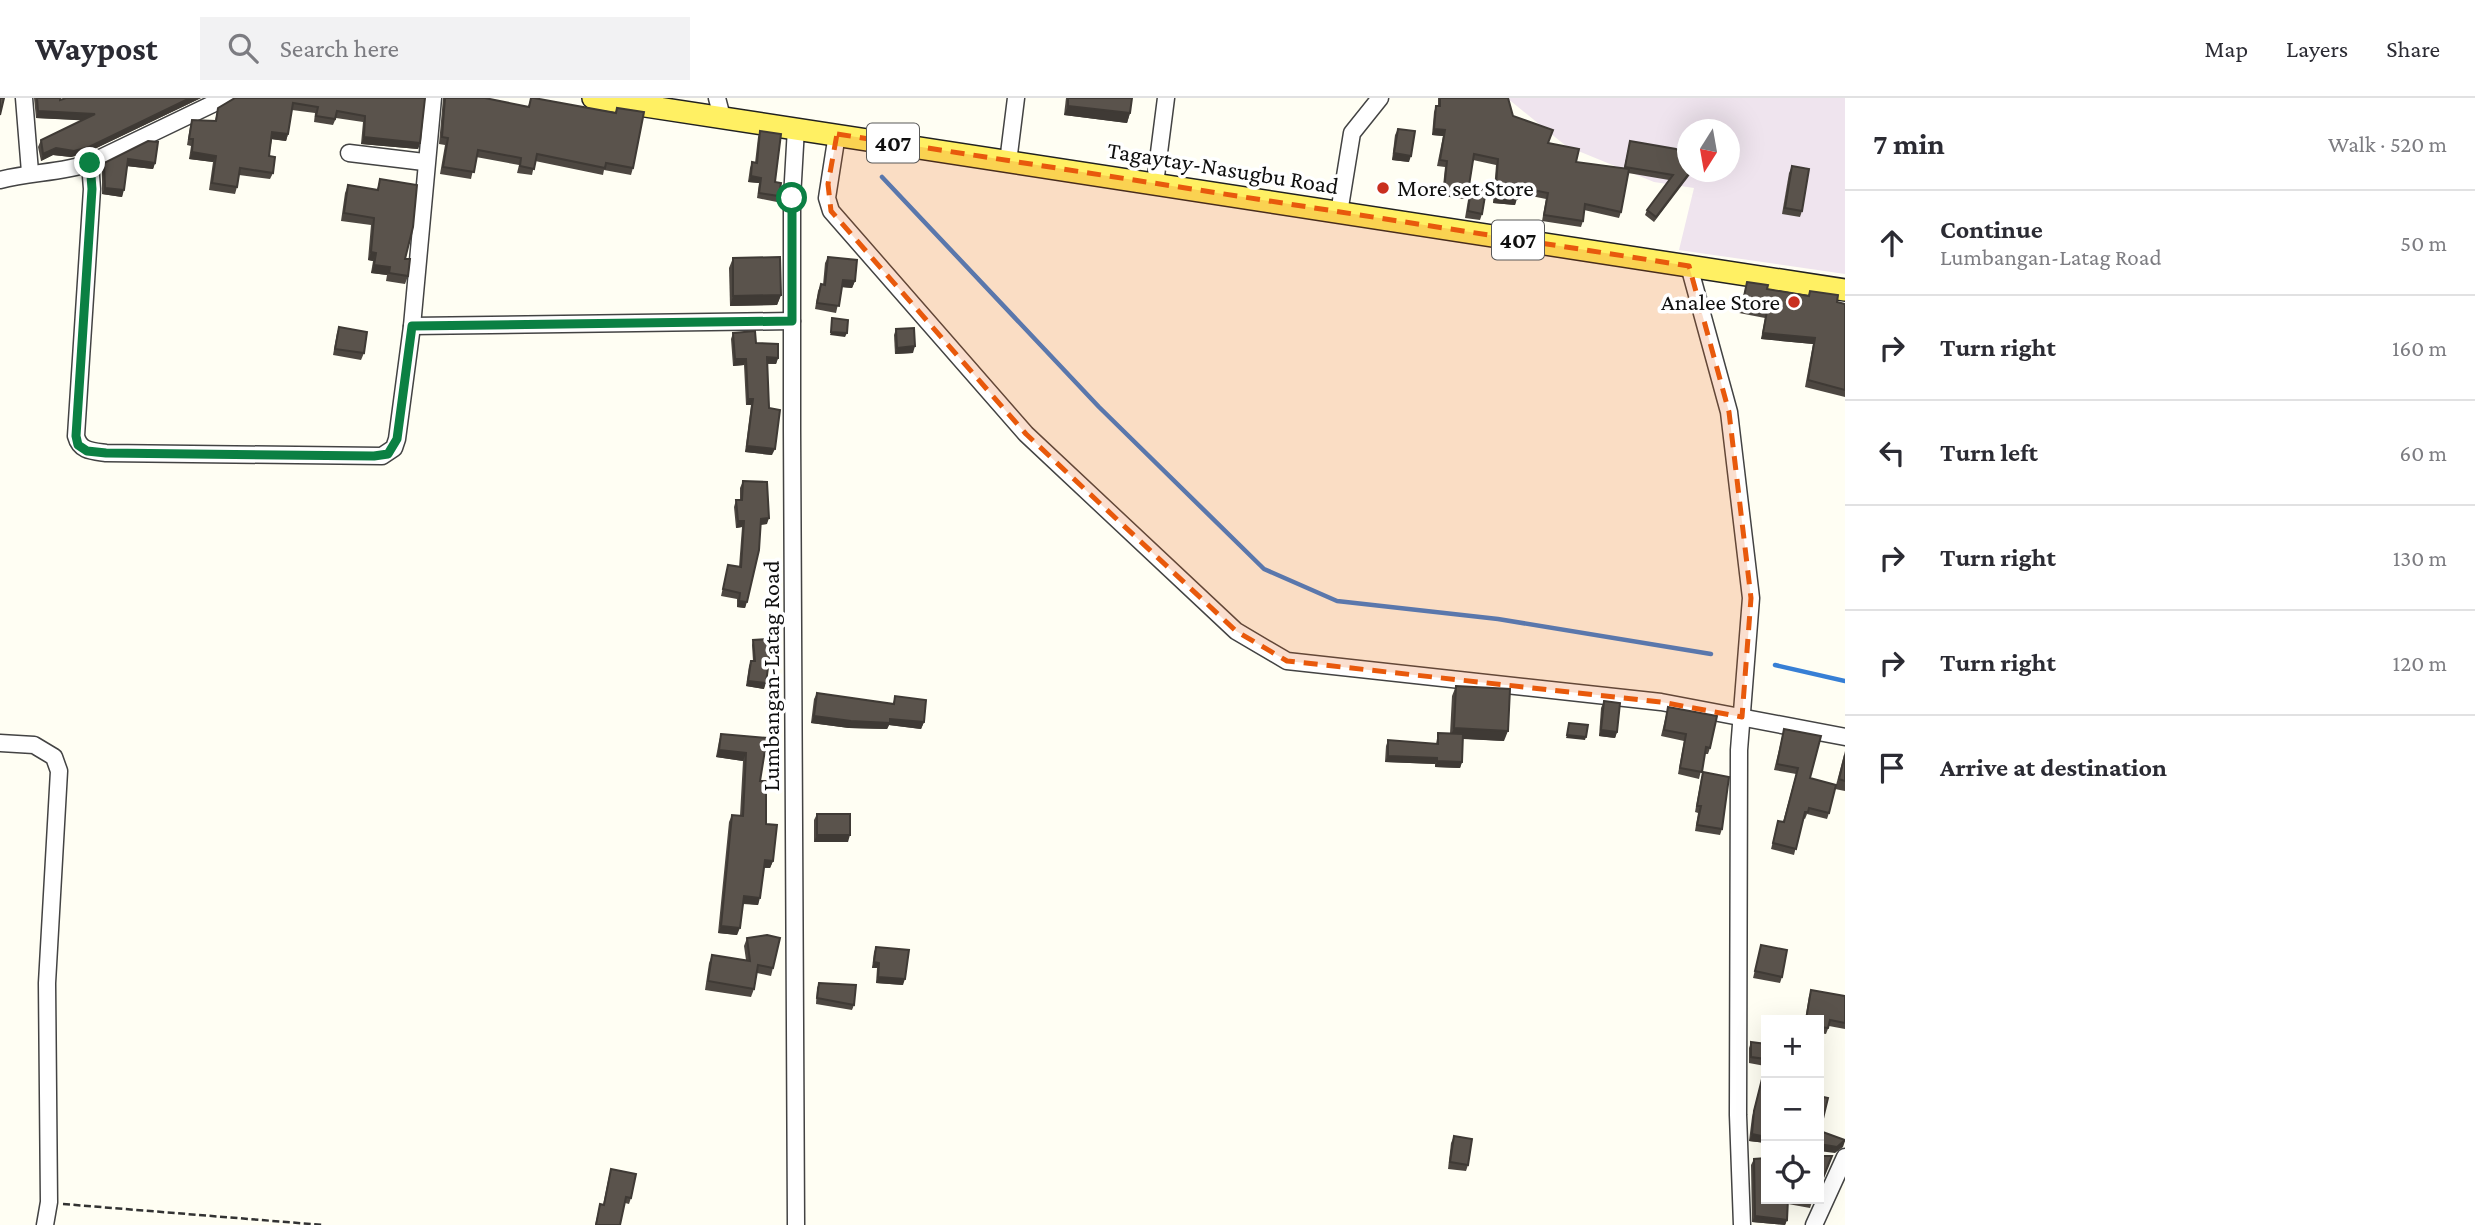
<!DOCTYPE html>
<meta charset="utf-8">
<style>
body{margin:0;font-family:"Crimson Pro",serif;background:#f2f2f3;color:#2b2b33}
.controls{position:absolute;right:21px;bottom:21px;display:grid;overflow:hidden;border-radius:0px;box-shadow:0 7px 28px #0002}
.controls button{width:63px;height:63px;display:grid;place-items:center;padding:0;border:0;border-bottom:2px solid #e1e1e2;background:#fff;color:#2b2b33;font:35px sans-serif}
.compass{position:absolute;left:1677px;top:21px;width:63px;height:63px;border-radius:50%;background:#fff;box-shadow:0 7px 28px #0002;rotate:191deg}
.stop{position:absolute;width:21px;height:21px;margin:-16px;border:5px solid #0b8043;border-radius:50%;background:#fff}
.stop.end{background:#0b8043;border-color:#fff;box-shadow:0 2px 7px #0008}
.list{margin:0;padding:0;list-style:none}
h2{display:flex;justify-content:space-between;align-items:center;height:91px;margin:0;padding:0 28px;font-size:30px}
h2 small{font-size:23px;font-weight:400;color:#7c7c81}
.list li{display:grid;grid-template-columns:46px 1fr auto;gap:21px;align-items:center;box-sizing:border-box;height:105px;padding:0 28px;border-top:2px solid #e1e1e2}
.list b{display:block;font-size:26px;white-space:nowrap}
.list p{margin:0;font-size:23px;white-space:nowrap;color:#7c7c81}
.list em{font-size:23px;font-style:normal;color:#7c7c81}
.icon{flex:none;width:38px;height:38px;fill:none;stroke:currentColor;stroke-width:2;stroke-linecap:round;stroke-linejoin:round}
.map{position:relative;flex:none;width:1845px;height:1127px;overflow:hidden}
header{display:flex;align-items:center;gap:42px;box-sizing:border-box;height:98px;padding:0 35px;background:#fff;border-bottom:2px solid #e1e1e2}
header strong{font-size:33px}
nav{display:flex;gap:38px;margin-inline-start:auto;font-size:24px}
.search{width:490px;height:63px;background:#f2f2f3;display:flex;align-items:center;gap:18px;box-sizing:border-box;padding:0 24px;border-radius:0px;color:#7c7c81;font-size:26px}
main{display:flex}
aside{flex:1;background:#fff}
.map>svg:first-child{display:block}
</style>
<header>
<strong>Waypost</strong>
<div class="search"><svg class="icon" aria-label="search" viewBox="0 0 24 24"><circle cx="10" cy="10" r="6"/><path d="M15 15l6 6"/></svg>Search here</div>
<nav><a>Map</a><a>Layers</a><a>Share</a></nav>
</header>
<main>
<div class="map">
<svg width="1845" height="1127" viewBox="0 0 1845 1127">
<rect width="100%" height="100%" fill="#fffef3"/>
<path fill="#efe4ee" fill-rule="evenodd" d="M1507,0H1845V176L1679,152L1694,90L1654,84L1566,48ZM1688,32H1730V74H1688Z"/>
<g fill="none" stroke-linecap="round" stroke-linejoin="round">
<g stroke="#377fd5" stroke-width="4.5">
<polyline points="882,79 1099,309 1264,471 1337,503 1498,521 1711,556"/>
<polyline points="1775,567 1845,583"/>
</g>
<g stroke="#434343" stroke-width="19">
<g id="minor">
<polyline points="24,0 30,74"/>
<polyline points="717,0 722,19"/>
<polyline points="837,36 827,100 831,113 1026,336 1236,533 1287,563 1661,604 1845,639"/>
<polyline points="349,55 424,64"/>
<polyline points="1008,64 1016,0"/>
<path d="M90,65L92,91L76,338C80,353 91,353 106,355L382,358L394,350L397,341L412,228L433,0"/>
<path d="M0,82C30,74 61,75 90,65L225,0"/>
<polyline points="1155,86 1166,0"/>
<polyline points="1339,115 1352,35 1380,0"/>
<polyline points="1689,168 1729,314 1751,500 1739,652 1738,1017 1742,1127"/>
<polyline points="412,228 792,223"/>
<polyline points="0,645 34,647 54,659 59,673 47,885 49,1104 45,1127"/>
<polyline points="796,1127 792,331 792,100 796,30"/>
<polyline points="1814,1127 1845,1059"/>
</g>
</g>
<g stroke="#212121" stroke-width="24">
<polyline id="major" points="593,0 1845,192"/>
</g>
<polyline stroke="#323232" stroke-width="2.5" stroke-dasharray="7 3.5" stroke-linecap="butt" points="63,1106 323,1127"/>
<use href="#minor" stroke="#fff" stroke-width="16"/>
<use href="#major" stroke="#fff063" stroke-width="21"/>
</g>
<g fill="#4d4741">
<polygon points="34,0 60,0 60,2 66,0 201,0 86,55 71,59 53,57 41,63 38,49 41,42 82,22 36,20"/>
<polygon points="234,0 425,0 420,45 418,51 361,46 363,24 336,20 333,27 314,24 315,15 292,12 288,36 286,43 272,41 269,58 273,75 270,81 239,77 237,89 235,96 209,92 213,64 189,61 191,48 187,47 190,29 192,22 215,23 218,10"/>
<polygon points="443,0 485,0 528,9 531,0 615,15 617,10 633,70 631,77 604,72 603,77 535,63 532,77 517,75 519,67 476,59 471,81 440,76 445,47 439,46"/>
<polygon points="1066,0 1132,0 1130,15 1127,25 1064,17"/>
<polygon points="1438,0 1508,0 1513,18 1548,45 1576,64 1624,70 1630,43 1688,60 1654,124 1645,117 1647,112 1669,82 1628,75 1621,114 1619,120 1584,112 1583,123 1581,129 1542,123 1546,101 1517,95 1515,107 1493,105 1496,67 1473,62 1468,94 1465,101 1442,98 1445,69 1437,68 1443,38 1432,37 1434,14 1436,8 1438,8"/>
<polygon points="1398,31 1409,64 1392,62 1395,37"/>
<polygon points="760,33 779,98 777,104 757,100 759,85 748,84 750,70 752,64 755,65 758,39"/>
<polygon points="104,65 155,65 153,71 127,68 122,99 102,96 102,71"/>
<polygon points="1792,68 1802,113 1800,119 1782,116 1789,75"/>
<polygon points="380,81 405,161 408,178 405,186 386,183 387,177 371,175 373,163 368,162 371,127 341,123 345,95 348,87 377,92"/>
<polygon points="1471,89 1482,116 1480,122 1465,120 1469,96"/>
<polygon points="828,159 855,183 852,190 842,189 836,215 815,211 818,193 821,186 823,187 825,165"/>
<polygon points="733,160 781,197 777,207 730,208 729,170"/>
<polygon points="1747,184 1767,191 1808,198 1810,193 1837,204 1845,206 1845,299 1805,289 1813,246 1761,241 1765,220 1739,215"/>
<polygon points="339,229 364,255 361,262 333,257 337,235"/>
<polygon points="896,231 913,255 895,256 894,237"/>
<polygon points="733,235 756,245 778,260 776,266 767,266 772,357 745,354 751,307 746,307 744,267 733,268 731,241"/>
<polygon points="743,383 767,426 760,427 745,510 737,509 737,501 721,498 728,467 739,469 742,429 736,430 734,409 736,402 740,402 740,390"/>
<polygon points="753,542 764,591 746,588 749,568 751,563 753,563 752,547"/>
<polygon points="1456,588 1504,643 1463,641 1462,664 1460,670 1435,669 1435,666 1385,664 1386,648 1388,642 1436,646 1438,635 1450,636 1452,598"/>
<polygon points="817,595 893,606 895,598 924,624 921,631 889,627 887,631 849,630 811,625 814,601"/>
<polygon points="1604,603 1617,634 1615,640 1599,638 1601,610"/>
<polygon points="1668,609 1710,650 1708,656 1705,656 1699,681 1678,676 1684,643 1661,638"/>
<polygon points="1784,631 1829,715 1827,721 1807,716 1805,721 1803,720 1794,757 1771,751 1778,723 1783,724 1796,676 1774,672"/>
<polygon points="721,636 767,640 760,683 773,763 770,770 764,770 758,807 743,806 737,837 718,835 729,724 732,717 740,718 743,663 716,659 719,643"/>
<polygon points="1845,653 1845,693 1835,691"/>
<polygon points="1703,674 1722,731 1720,737 1695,733 1698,715 1695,714 1701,681"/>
<polygon points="817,716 848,744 814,744 814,722"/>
<polygon points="747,840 773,870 771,878 757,875 754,891 751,899 705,892 709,865 712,857 746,862 744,848"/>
<polygon points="1761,847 1782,879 1780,885 1753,880"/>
<polygon points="876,849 903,887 876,885 877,870 872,870 874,854"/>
<polygon points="819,885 854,907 852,912 816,906 817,890"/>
<polygon points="1811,892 1845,898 1845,931 1829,928 1826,936 1819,935 1819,922 1805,922 1809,898"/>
<polygon points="1751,944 1766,946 1766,1045 1749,1043 1752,1019 1765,968 1749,965 1749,950"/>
<polygon points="1454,1038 1468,1067 1466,1073 1448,1071 1451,1045"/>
<polygon points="1819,1058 1832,1058 1821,1086 1819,1085"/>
<polygon points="1754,1061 1766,1101 1813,1101 1810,1110 1788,1106 1787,1122 1785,1127 1752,1124 1751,1067"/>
<polygon points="611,1071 631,1100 629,1106 625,1105 620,1127 595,1127 600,1106 603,1107 609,1078"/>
</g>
<g fill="#3f3a35">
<polygon points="190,0 201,0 86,55 71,59 53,57 41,63 43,56 56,50"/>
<polygon points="1068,8 1130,15 1127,25 1064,17"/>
<polygon points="38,13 95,16 93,23 36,20"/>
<polygon points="1434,31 1445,32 1443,38 1432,37"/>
<polygon points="272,34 288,36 286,43 270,41"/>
<polygon points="364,39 420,45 418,51 361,46"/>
<polygon points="192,54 216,58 213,64 189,61"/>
<polygon points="1394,55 1411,58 1409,64 1392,62"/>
<polygon points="128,61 155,65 153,71 126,68"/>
<polygon points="1690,74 1692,74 1654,124 1656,119"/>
<polygon points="751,78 761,80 759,85 748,84"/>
<polygon points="105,90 124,92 122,99 102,96"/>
<polygon points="1444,92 1468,94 1465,101 1442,98"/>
<polygon points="1495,99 1517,101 1515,107 1493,105"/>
<polygon points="371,154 376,155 373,163 368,162"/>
<polygon points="374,167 390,169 387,177 371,175"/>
<polygon points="843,182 855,183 852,190 841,189"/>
<polygon points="781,197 777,207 730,208 733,198"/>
<polygon points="831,234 847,235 845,239 830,237"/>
<polygon points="1763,235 1815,240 1813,246 1761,241"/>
<polygon points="915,248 913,255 895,256 897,250"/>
<polygon points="767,259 778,260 776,266 765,265"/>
<polygon points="735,261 746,261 744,267 733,268"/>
<polygon points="748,301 753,301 751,307 746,307"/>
<polygon points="747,348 775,351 772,357 745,354"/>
<polygon points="769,420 767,426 758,427 761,421"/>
<polygon points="738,423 744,423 742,429 736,430"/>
<polygon points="739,503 747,504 745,510 737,509"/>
<polygon points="748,583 766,585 764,591 746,588"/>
<polygon points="814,618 890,621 924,624 921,631 889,627 887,631 849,630 811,625"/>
<polygon points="1454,630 1508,633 1504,643 1450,640"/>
<polygon points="1601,632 1617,634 1615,640 1599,638"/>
<polygon points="1567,637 1586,639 1585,642 1566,640"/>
<polygon points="719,652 746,655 743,663 716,659"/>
<polygon points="1388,658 1437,660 1435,666 1385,664"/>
<polygon points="1437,663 1462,664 1460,670 1435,669"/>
<polygon points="817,737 850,737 848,744 814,744"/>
<polygon points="765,762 773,763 770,770 762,769"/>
<polygon points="744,798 760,800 758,807 741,805"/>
<polygon points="721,828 740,830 737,837 718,835"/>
<polygon points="874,864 879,865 877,870 872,870"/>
<polygon points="878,879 905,881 903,887 876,885"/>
<polygon points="1752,1036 1766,1039 1766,1045 1749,1043"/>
<polygon points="1845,1043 1843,1049 1835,1055 1819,1053 1819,1046"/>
<polygon points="1755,1118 1787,1122 1785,1127 1752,1124"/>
</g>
<g fill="#5a534c" stroke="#3f3a35" stroke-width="2">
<polygon points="0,0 4,0 0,17"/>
<polygon points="37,0 60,0 60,2 66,0 190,0 89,49 74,53 56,50 43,56 41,42 95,16 38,13"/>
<polygon points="235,0 425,0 420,45 364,39 365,18 337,13 335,21 316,18 318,9 293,5 288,36 272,34 269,58 275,59 273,75 240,70 237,89 212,85 216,58 192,54 193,41 189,41 192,22 216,23 218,10"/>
<polygon points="445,0 485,0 529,9 531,0 534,0 616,15 617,10 644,14 633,70 606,65 605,70 537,56 534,71 520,68 521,60 478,52 474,74 443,69 448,40 442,39"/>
<polygon points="1068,0 1132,0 1130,15 1068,8"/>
<polygon points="1440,0 1508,0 1513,18 1553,32 1548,45 1579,51 1576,64 1629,71 1621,114 1585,106 1583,123 1544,117 1548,95 1518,89 1517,101 1495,99 1498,61 1474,56 1468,94 1444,92 1447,63 1440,62 1445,32 1434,31 1436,8 1440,8"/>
<polygon points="1398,31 1415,33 1411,58 1394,55"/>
<polygon points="760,33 781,36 775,84 781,85 779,98 759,95 761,80 751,78 752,64 757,65"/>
<polygon points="148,43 158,44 155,65 128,61 124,92 105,90 104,65"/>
<polygon points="1630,43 1676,51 1688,60 1688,74 1690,74 1656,119 1647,112 1673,77 1625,69"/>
<polygon points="1792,68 1809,71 1802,113 1785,110"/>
<polygon points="380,81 417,87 413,129 405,161 410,161 408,178 389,175 390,169 374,167 376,155 371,154 374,120 344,115 348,87 378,92"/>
<polygon points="1471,89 1486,92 1482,116 1468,113"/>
<polygon points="780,159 781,197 733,198 733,160"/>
<polygon points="828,159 857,162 855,183 843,182 839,208 817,205 821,186 825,187"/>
<polygon points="1747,184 1768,187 1767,191 1809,198 1810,193 1838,197 1837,204 1845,206 1845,292 1808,282 1815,240 1763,235 1767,213 1742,208"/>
<polygon points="832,220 848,222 847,235 831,234"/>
<polygon points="339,229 367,234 364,255 335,251"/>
<polygon points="914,230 915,248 897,250 896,231"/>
<polygon points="755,233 756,245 778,246 778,260 767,259 769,310 780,312 775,351 747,348 753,301 748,301 746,261 735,261 733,235"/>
<polygon points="743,383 767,384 769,420 761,421 759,452 747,504 739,503 740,495 723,491 728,467 741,469 744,423 738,423 736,402 742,402"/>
<polygon points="767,541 769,562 766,585 748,583 751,563 755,563 753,542"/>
<polygon points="1456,588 1510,591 1508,633 1454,630"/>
<polygon points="817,595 894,606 895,598 926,602 924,624 890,621 890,625 851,623 814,618"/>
<polygon points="1604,603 1620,605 1617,634 1601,632"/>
<polygon points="1668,609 1717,618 1710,650 1706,649 1702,674 1680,670 1686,636 1664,632"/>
<polygon points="1569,625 1588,627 1586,639 1567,637"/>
<polygon points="1784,631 1821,638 1810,680 1836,687 1829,715 1809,710 1808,714 1805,714 1796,751 1773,745 1778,723 1784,724 1798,670 1777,666"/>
<polygon points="1438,635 1463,636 1462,664 1437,663 1437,660 1388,658 1388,642 1438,646"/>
<polygon points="721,636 767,640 760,683 766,683 766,726 777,727 773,763 765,762 760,800 744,798 740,830 721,828 732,717 743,718 746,655 719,652"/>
<polygon points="1845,657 1845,683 1839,681"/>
<polygon points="1703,674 1729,679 1722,731 1697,727 1701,708 1697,708"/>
<rect x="817" y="716" width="33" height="21"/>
<polygon points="767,837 780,840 773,870 758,867 754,891 708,883 712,857 750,863 747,840"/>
<polygon points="1761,847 1787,852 1782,879 1755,873"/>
<polygon points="876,849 909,852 905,881 878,879 879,865 874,864"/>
<polygon points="819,885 856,887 854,907 817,900"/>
<polygon points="1811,892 1845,898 1845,925 1830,922 1828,930 1819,929 1819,922 1806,922"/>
<polygon points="1751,944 1766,946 1766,961 1751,959"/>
<polygon points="1766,965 1766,1039 1752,1036 1754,1013"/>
<polygon points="1819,998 1828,1000 1820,1033 1845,1042 1837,1049 1819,1046"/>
<polygon points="1454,1038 1472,1041 1468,1067 1450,1064"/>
<polygon points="1819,1058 1832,1058 1823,1080 1819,1078"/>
<polygon points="1766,1060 1766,1101 1788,1101 1787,1122 1755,1118 1754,1061"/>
<polygon points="611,1071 636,1076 631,1100 626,1099 620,1127 596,1127 600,1106 604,1107"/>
<polygon points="1795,1101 1813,1101 1812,1104"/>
</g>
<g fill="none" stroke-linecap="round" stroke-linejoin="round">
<polyline stroke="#0b8043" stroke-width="9" points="90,65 92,91 76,338 78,347 87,353 106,355 374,358 388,356 397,341 412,228 792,223 792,100"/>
</g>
<path fill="#e8590c" fill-opacity="0.2" stroke="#e8590c" stroke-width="5" stroke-dasharray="14 9" stroke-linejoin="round" d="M837,36L1689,168L1729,314L1751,500L1742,619L1661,604L1287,563L1236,533L1026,336L831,113L828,86Z"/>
<g fill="#c92f1f" stroke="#fff" stroke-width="2.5">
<circle cx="1383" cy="90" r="7"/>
<circle cx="1794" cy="204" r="7"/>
</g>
<g text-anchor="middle" stroke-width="7" stroke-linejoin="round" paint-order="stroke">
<g fill="#fff" stroke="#585858" stroke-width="2">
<rect x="867" y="25.5" width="52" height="39" rx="5"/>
<rect x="1492" y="122.5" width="52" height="39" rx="5"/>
</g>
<g font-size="23" font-weight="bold" fill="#101010">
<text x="893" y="53">407</text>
<text x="1518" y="150">407</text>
</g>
<g font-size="24" fill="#101010" stroke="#fff">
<text transform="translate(1223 70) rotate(9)" y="8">Tagaytay-Nasugbu Road</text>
<text transform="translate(771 578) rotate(-90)" y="8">Lumbangan-Latag Road</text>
</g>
<g font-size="24" fill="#101010" stroke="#fff" text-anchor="start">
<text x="1397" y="98">More set Store</text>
<text x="1780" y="212" text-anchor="end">Analee Store</text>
</g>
</g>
</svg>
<div class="controls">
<button>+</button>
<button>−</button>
<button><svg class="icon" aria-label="locate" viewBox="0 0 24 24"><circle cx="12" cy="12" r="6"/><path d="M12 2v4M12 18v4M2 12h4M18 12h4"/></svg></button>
</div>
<svg class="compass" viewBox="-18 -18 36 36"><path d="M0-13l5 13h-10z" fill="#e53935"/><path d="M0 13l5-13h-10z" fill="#7c7c81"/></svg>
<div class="stop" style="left:792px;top:100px"></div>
<div class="stop end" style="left:90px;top:65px"></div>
</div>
<aside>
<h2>7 min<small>Walk · 520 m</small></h2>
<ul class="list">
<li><svg class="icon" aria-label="ahead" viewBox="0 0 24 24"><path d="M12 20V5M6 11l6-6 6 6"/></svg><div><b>Continue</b><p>Lumbangan-Latag Road</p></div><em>50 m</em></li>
<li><svg class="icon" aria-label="right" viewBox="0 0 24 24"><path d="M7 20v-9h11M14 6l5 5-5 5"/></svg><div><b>Turn right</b></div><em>160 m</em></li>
<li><svg class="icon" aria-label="left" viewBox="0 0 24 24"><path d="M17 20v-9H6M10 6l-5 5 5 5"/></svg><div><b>Turn left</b></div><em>60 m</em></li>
<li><svg class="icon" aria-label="right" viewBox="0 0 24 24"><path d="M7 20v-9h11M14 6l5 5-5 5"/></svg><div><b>Turn right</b></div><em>130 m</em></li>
<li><svg class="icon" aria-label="right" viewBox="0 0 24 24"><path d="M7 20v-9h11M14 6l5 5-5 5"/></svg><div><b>Turn right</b></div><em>120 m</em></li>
<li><svg class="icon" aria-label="arrive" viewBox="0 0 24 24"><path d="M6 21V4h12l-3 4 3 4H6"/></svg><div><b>Arrive at destination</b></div></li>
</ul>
</aside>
</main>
